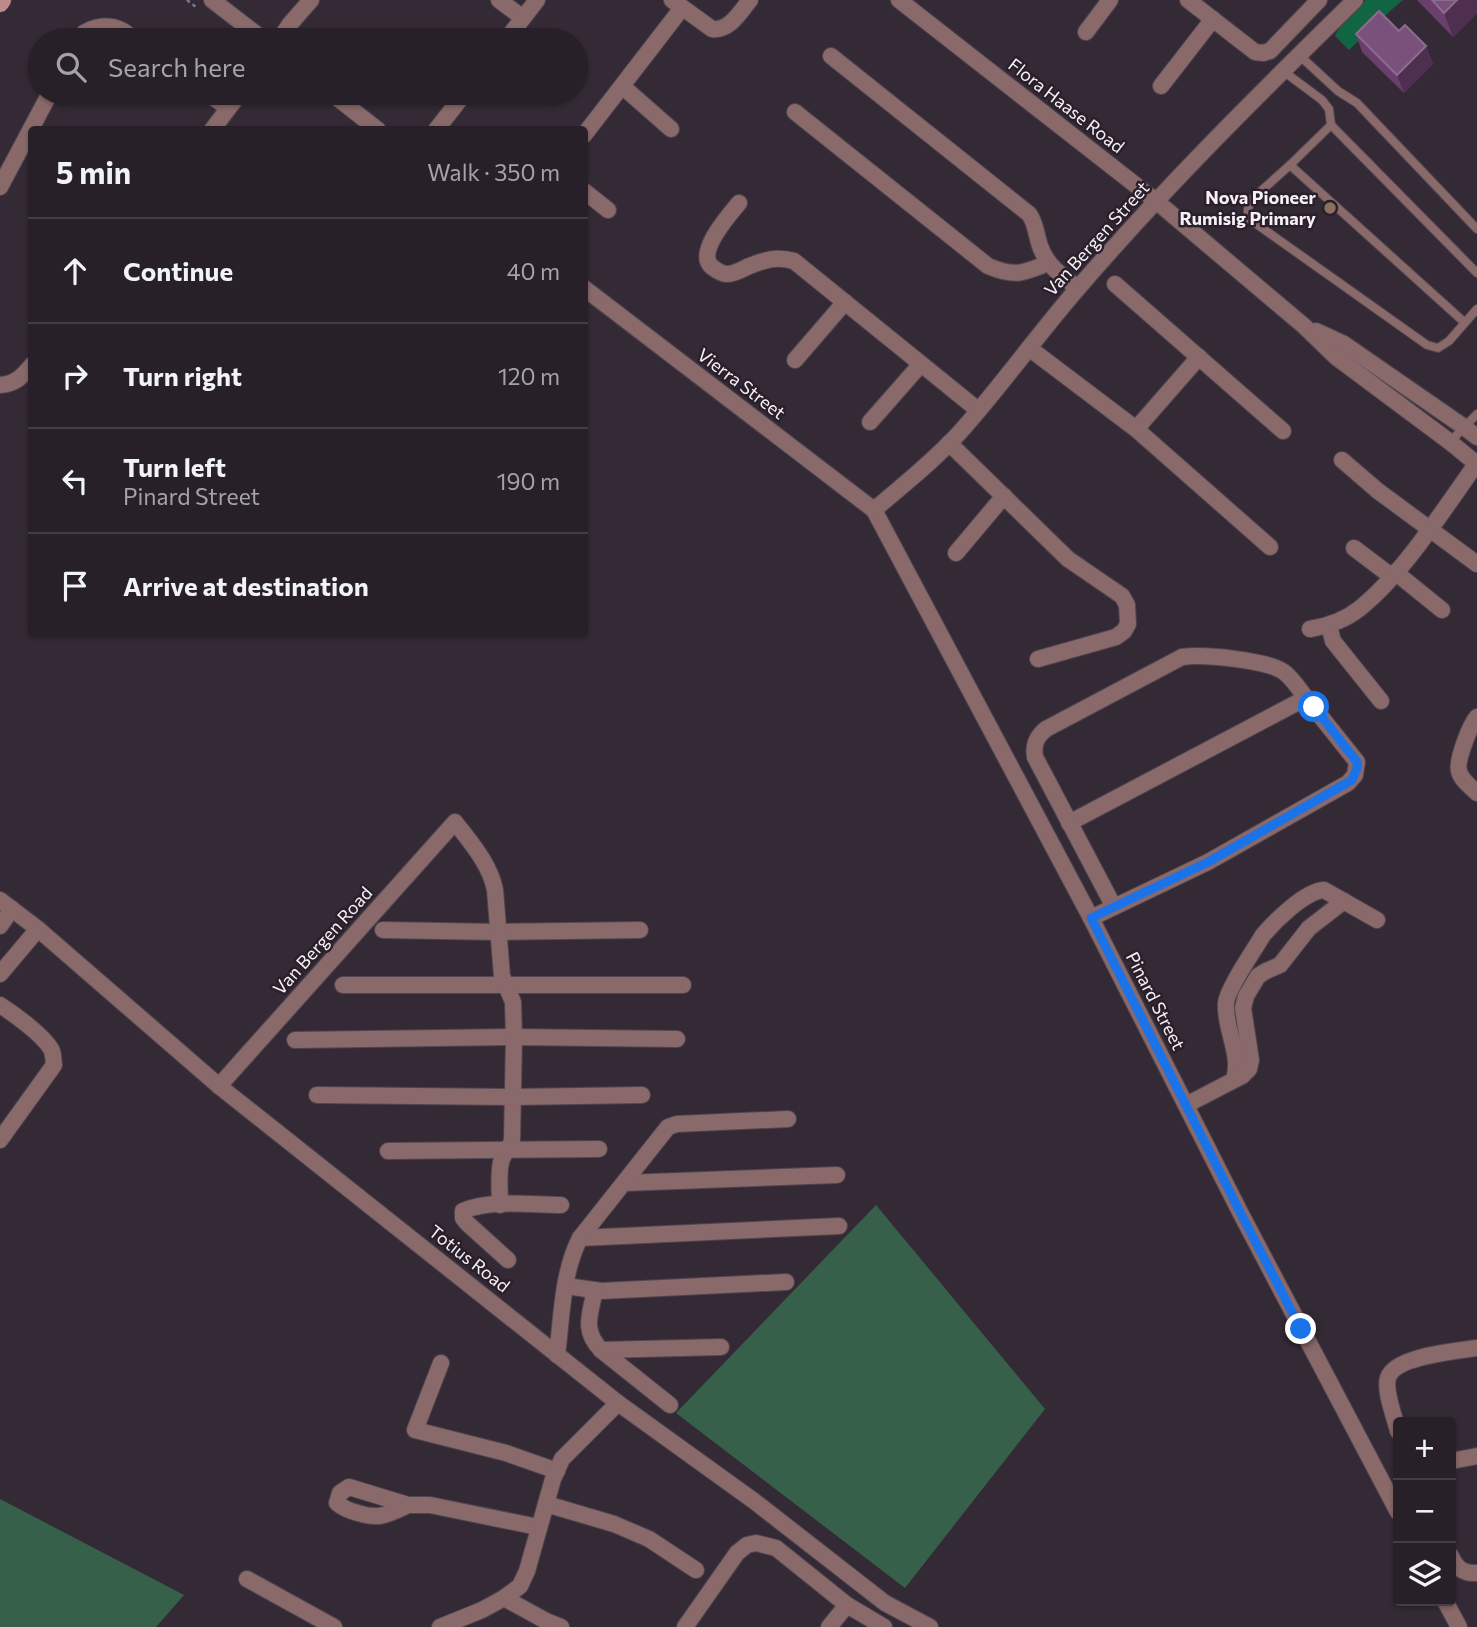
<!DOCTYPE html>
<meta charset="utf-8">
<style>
body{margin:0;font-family:Commissioner,sans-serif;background:#332d34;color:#f1f3f6}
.controls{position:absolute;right:21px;bottom:21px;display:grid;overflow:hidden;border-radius:7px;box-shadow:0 2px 5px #0004}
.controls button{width:63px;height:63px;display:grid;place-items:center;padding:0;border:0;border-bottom:2px solid #433e45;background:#272028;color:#f1f3f6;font:35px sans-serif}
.stop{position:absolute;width:21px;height:21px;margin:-16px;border:5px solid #1a73e8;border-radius:50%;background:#fff}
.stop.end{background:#1a73e8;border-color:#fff;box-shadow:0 2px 7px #0008}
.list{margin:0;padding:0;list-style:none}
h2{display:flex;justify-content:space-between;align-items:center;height:91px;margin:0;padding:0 28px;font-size:30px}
h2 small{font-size:23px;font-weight:400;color:#a4a3a8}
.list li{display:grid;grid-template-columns:46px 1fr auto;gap:21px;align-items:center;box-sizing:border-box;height:105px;padding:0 28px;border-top:2px solid #433e45}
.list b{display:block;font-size:26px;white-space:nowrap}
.list p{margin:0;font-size:23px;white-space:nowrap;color:#a4a3a8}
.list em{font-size:23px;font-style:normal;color:#a4a3a8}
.icon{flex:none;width:38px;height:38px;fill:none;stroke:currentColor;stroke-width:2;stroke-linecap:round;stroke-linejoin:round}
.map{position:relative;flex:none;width:1477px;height:1627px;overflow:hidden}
.search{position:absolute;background:#272028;box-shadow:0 2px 5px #0004;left:28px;top:28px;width:560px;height:77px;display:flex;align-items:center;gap:18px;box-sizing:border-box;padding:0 24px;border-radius:38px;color:#a4a3a8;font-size:26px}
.panel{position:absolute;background:#272028;box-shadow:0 2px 5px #0004;left:28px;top:126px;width:560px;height:511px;border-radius:7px}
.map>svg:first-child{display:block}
</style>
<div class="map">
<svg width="1477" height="1627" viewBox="0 0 1477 1627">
<rect width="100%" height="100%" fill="#342a35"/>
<g fill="#37604b">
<polygon points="876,1205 1045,1409 905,1588 676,1413"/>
<polygon points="0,1499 184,1595 156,1627 0,1627"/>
</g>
<path fill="#116543" d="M1366,0H1403L1390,11L1349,50L1335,36C1341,21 1354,11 1366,0Z"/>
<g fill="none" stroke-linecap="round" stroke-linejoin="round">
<g stroke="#4f4650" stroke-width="10">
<g id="lane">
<polyline points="1299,55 1338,91 1357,103 1477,229"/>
<polyline points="1283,71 1322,100 1329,109 1331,125 1477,273"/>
<polyline points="1331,125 1290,165 1251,200 1248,209 1248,218 1427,345 1438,348 1449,341 1477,309"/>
<polyline points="1290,165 1464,322"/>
<polyline points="1450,442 1477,414"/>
</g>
</g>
<g stroke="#4f4650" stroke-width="18">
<g id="street">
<polyline points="212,0 264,40"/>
<polyline points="499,0 523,18"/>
<path d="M672,0L712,29C730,31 740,12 750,0"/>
<polyline points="899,0 1156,201 1304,326 1336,357 1450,442 1477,464"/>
<polyline points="1188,0 1255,52 1263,53 1270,51 1319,0"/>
<polyline points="1086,32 1110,0"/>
<path d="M78,40C85,27 107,23 121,30C126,32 131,37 135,40"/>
<polyline points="279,40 290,24 311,0"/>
<polyline points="506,40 537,0"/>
<path d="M831,56L1029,214C1036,223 1036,235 1040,246C1047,266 1062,276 1078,288"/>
<polyline points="622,86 671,129"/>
<polyline points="1161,86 1213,19"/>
<polyline points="207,93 228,108"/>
<polyline points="331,93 378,130"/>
<path d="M795,112L988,266C1014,277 1022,274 1048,263"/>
<polyline points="212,130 240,93"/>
<polyline points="436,130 465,93"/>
<polyline points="584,135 682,8"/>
<polyline points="0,187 50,93"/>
<polyline points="584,191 608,210"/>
<path d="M739,203C729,215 695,253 712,267C716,270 721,274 727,274C734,274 741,270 747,267C764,260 776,256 794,261L978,410"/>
<polyline points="1115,284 1283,431"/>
<polyline points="584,288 874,510 1091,918 1241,1214 1398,1512"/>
<polyline points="1316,331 1344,344 1464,427 1477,437"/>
<polyline points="1029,348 1136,429 1270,547"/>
<polyline points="795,360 845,302"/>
<path d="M0,385C15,384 22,377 32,365"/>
<polyline points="870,422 921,364"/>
<polyline points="1136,429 1199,357"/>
<polyline points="949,443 1068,559 1122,596 1127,605 1128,624 1124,631 1116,637 1038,659"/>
<polyline points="1342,460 1378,491 1477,564"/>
<path d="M874,510C904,484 935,460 961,431C1002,385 1038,334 1079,287C1166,186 1260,93 1355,0"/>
<polyline points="1354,548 1391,576"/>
<polyline points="956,553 1004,496"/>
<polyline points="1395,572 1442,610"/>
<polyline points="1329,626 1333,641 1381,701"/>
<path d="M1310,629C1328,626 1345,620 1359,609C1404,573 1443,510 1477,463"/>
<path d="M1477,717C1470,725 1456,761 1459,771C1461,780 1471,787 1477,793"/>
<polyline points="1069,823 1306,698 1357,762 1355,775 1348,783 1208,862 1091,918"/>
<polyline points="0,900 38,929 219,1086 618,1403 754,1501 885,1603 930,1627"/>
<path d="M1114,907L1035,757C1033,745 1036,737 1046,729L1182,657C1203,654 1267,660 1284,672C1293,679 1299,689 1306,698"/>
<polyline points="0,926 12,909"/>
<polyline points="383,930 499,932 640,930"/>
<polyline points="0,974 38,929"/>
<polyline points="343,985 683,985"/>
<path d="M0,1005C14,1014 43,1035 51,1049C54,1054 53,1060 54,1065L0,1140"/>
<polyline points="295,1040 514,1037 677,1039"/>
<path d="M1234,1079C1242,1055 1224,1028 1226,1003C1227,989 1255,949 1263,935C1275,921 1305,891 1324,890L1377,920"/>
<path d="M219,1086L455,822C471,843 490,864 495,890L502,976L513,1002L514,1037L512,1141C509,1149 503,1154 501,1162C498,1175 500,1191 500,1205"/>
<polyline points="317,1095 513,1097 642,1095"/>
<polyline points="1186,1105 1242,1076 1249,1069 1251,1060 1243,1008 1246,996 1258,976 1266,971 1280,965 1309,928 1344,901"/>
<polyline points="388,1151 599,1149"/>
<polyline points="624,1183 837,1175"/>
<polyline points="580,1238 839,1226"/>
<path d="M508,1260L467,1223L463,1218V1211C492,1199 530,1205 561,1205"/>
<polyline points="566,1286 601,1291 786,1282"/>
<path d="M595,1290C590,1315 582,1330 601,1350L670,1405"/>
<polyline points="601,1350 721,1347"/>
<path d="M557,1355C562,1316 562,1273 580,1238L668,1127L677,1124L788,1119"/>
<polyline points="441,1363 415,1430 506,1453 557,1471"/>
<path d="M1398,1431C1395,1418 1384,1391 1388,1378C1394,1356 1457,1351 1477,1348"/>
<polyline points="1451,1461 1477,1456"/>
<polyline points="546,1504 614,1524 649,1539 696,1570"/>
<path d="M408,1505C389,1514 379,1520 358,1513C350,1511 344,1509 337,1503L340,1493L349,1487L408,1505H430L538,1527"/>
<path d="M1451,1556C1456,1568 1463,1574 1477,1573"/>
<polyline points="247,1579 334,1627"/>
<polyline points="504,1598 546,1621 561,1627"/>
<polyline points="1445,1601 1459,1627"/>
<polyline points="440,1627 482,1610 504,1598 520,1586 527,1571 553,1479 562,1459 618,1403"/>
<polyline points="685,1627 737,1553 747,1545 756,1543 776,1548 847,1605 884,1627"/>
<polyline points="829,1627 847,1605"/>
</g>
</g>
<g stroke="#4f4650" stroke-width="19">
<polyline id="secondary" points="0,3 2,0"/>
</g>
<polyline stroke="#817882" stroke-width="2.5" stroke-dasharray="3.5 3.5" stroke-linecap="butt" points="187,0 196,7"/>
<use href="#lane" stroke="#8a696a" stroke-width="8"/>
<use href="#street" stroke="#8a696a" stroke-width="16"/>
<use href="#secondary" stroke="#bd898b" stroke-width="18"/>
</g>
<g fill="#6a3f6c">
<polygon points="1417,0 1477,0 1477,13 1453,37"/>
<polygon points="1399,31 1426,46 1433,64 1404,93 1362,52 1356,34"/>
</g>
<g fill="#4e2f50">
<polygon points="1457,0 1477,0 1477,13 1453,37 1444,13"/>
<polygon points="1426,46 1433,64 1404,93 1397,75"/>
</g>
<g fill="#79527b" stroke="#8d6b8f" stroke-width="2">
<polygon points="1432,0 1457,0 1444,13"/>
<polygon points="1379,11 1399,31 1405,25 1426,46 1397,75 1356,34"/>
</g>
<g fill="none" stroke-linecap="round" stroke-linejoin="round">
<polyline stroke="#1a73e8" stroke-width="9" points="1301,1329 1241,1214 1091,918 1208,862 1352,780 1357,768 1357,762 1314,707"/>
</g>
<circle fill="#8d6e63" stroke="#2a202b" stroke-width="2.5" cx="1330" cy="208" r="7"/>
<g text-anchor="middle" stroke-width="5" stroke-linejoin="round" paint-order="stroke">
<g font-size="18" fill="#f7f0f7" stroke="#2a202b">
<text transform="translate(1066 106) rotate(38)" y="6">Flora Haase Road</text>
<text transform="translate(1097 239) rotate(-48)" y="6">Van Bergen Street</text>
<text transform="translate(741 384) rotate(37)" y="6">Vierra Street</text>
<text transform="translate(323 941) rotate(-48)" y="6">Van Bergen Road</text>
<text transform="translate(1155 1001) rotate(63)" y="6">Pinard Street</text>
<text transform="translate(469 1259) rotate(38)" y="6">Totius Road</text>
</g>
<g font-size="18" font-weight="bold" fill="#f7f0f7" stroke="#2a202b" text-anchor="end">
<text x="1316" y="204">Nova Pioneer<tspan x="1316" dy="21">Rumisig Primary</tspan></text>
</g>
</g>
</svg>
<div class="controls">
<button>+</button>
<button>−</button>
<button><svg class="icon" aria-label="layers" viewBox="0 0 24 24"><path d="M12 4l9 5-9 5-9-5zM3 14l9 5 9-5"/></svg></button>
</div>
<div class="stop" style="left:1314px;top:707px"></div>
<div class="stop end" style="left:1301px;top:1329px"></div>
<div class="search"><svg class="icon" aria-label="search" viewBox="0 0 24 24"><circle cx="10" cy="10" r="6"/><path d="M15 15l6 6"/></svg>Search here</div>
<section class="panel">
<h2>5 min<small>Walk · 350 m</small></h2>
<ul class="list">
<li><svg class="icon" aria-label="ahead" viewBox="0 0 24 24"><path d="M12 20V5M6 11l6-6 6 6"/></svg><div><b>Continue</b></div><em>40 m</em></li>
<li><svg class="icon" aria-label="right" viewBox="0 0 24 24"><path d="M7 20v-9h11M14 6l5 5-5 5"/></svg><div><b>Turn right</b></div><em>120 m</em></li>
<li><svg class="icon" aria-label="left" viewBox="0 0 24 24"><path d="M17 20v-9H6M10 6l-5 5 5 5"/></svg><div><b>Turn left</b><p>Pinard Street</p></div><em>190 m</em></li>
<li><svg class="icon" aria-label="arrive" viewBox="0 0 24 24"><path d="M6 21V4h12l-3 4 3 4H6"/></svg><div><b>Arrive at destination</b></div></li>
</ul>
</section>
</div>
